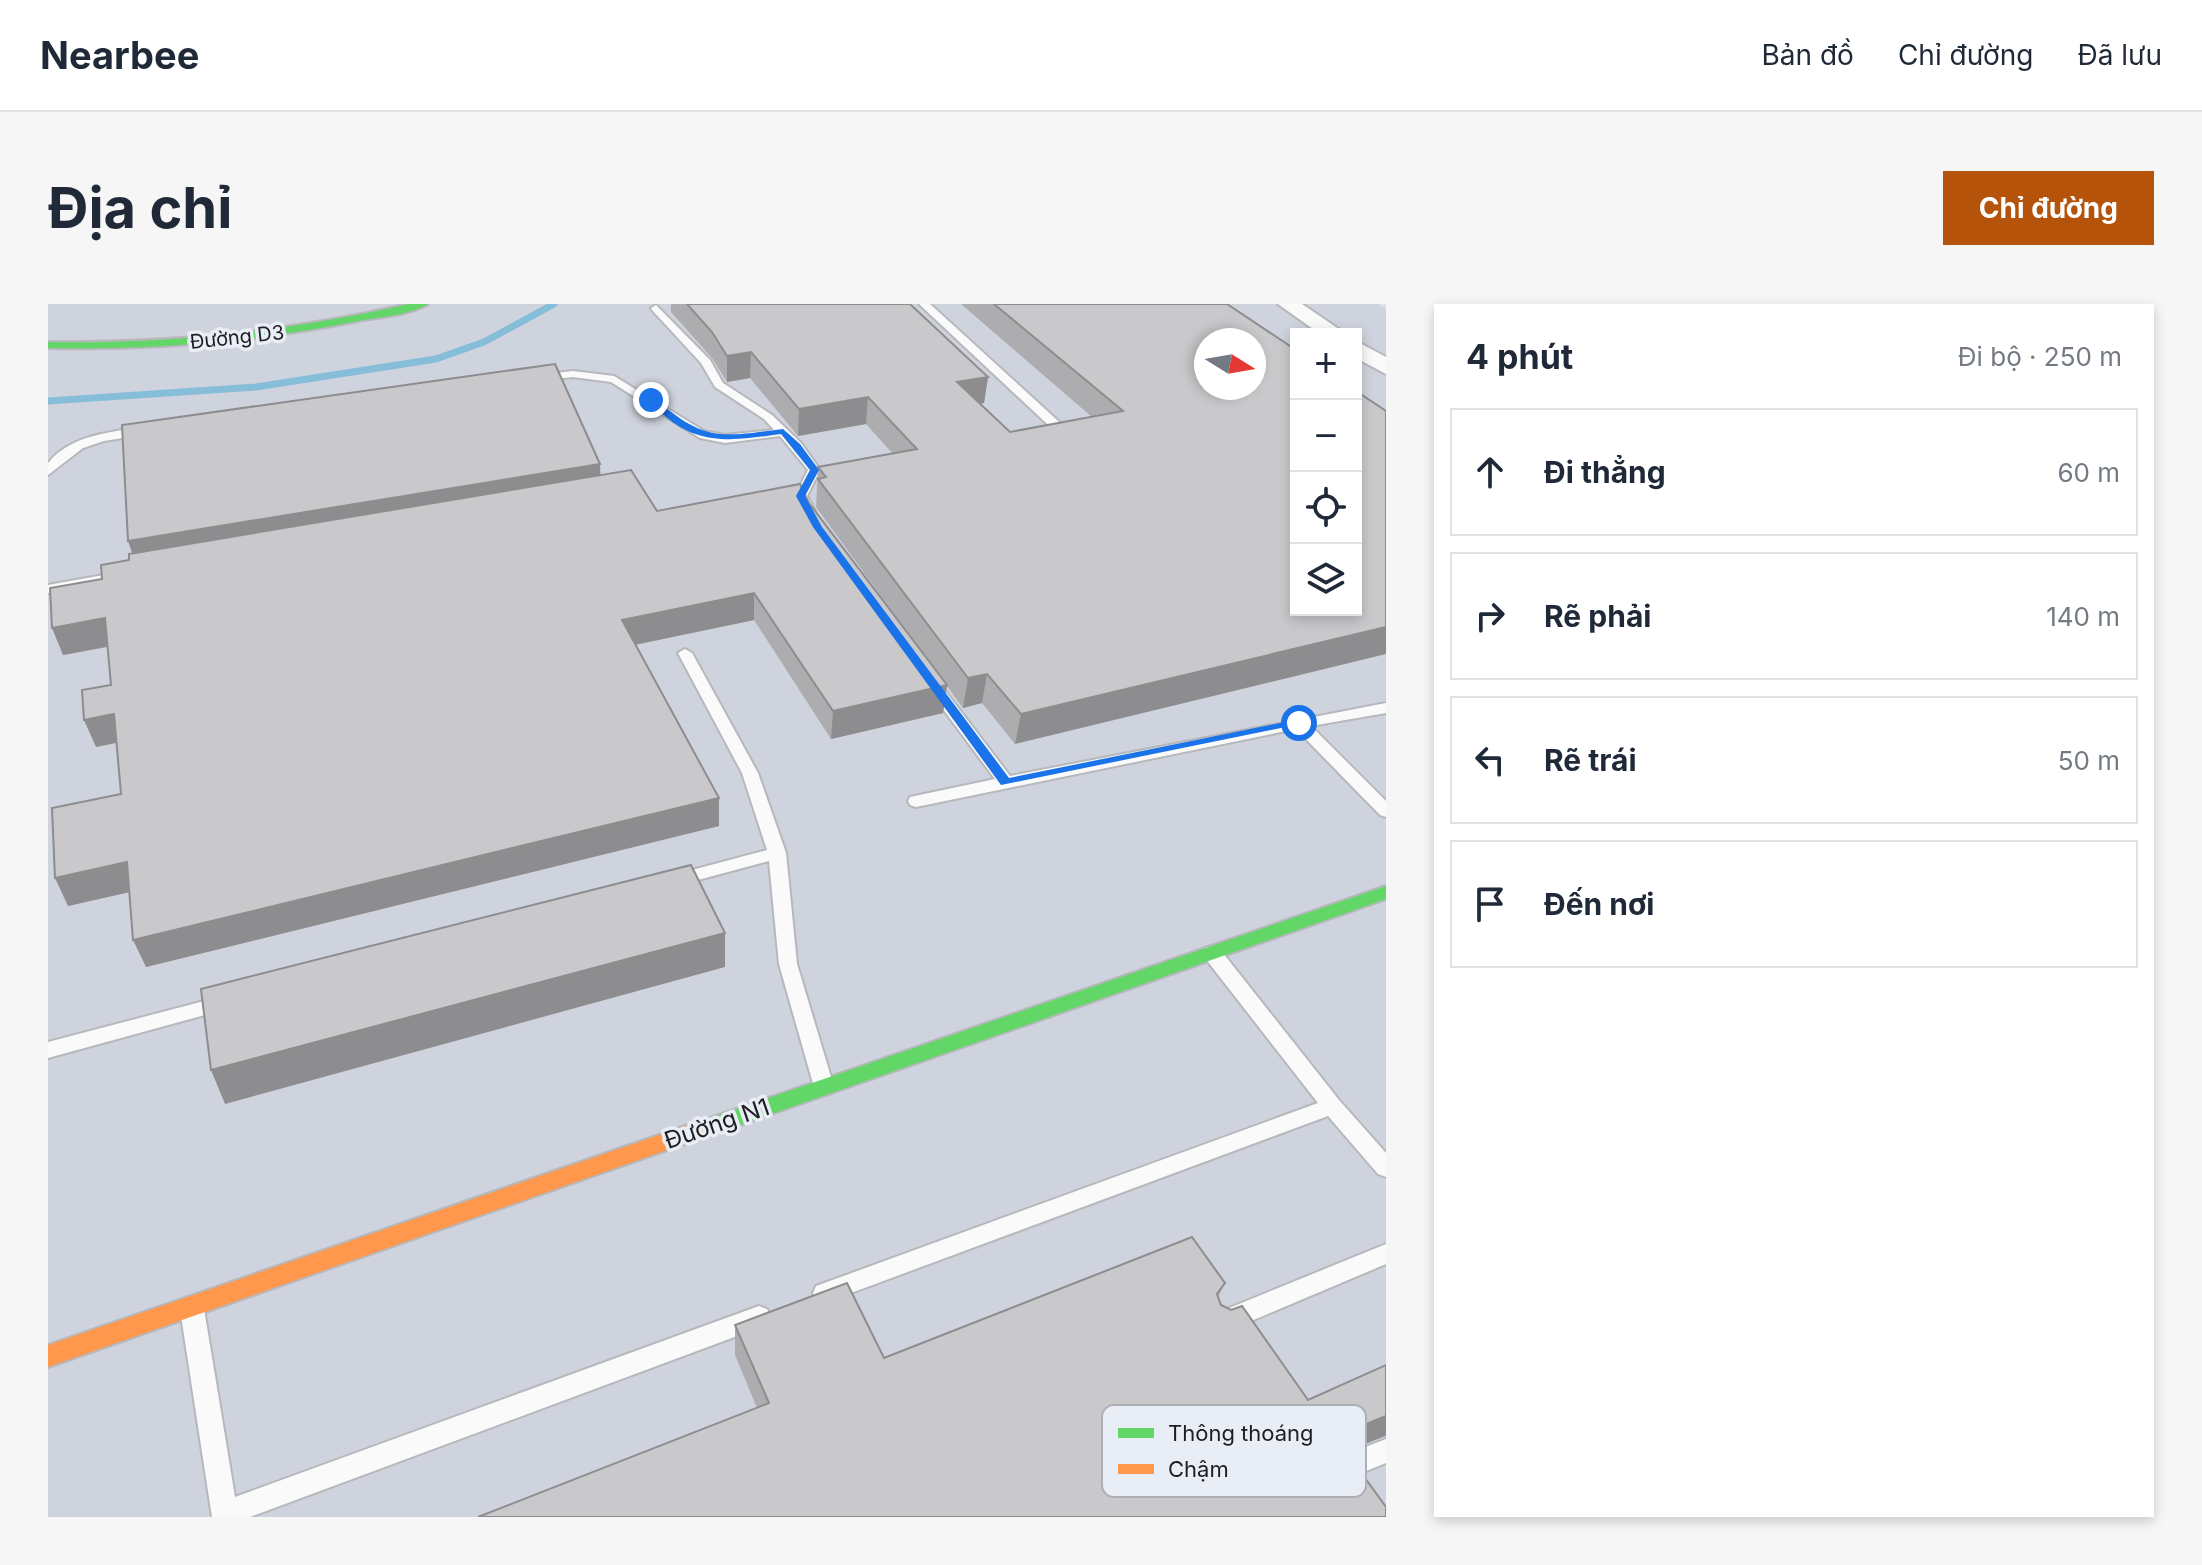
<!DOCTYPE html>
<html lang="vi">
<meta charset="utf-8">
<style>
body{margin:0;font-family:Inter,sans-serif;background:#f6f6f7;color:#1f2937}
.controls{position:absolute;right:24px;top:24px;display:grid;overflow:hidden;border-radius:0px;box-shadow:0 4px 12px #0003}
.controls button{width:72px;height:72px;display:grid;place-items:center;padding:0;border:0;border-bottom:2px solid #e0e1e3;background:#fff;color:#1f2937;font:40px sans-serif}
.compass{position:absolute;left:1146px;top:24px;width:72px;height:72px;border-radius:50%;background:#fff;box-shadow:0 4px 12px #0003;rotate:101deg}
.stop{position:absolute;width:24px;height:24px;margin:-18px;border:6px solid #1a73e8;border-radius:50%;background:#fff}
.stop.end{background:#1a73e8;border-color:#fff;box-shadow:0 2px 8px #0008}
.list{margin:0;padding:0;list-style:none}
h2{display:flex;justify-content:space-between;align-items:center;height:104px;margin:0;padding:0 32px;font-size:34px}
h2 small{font-size:26px;font-weight:400;color:#747a83}
.list li{display:grid;grid-template-columns:52px 1fr auto;gap:24px;align-items:center;box-sizing:border-box;height:128px;margin:0 16px 16px;padding:0 16px;border:2px solid #e0e1e3;border-radius:0px}
.list b{display:block;font-size:30px;white-space:nowrap}
.list em{font-size:26px;font-style:normal;color:#747a83}
.icon{flex:none;width:44px;height:44px;fill:none;stroke:currentColor;stroke-width:2;stroke-linecap:round;stroke-linejoin:round}
.map{position:relative;flex:none;width:1338px;height:1213px;overflow:hidden;border-radius:0px}
header{display:flex;align-items:center;gap:48px;box-sizing:border-box;height:112px;padding:0 40px;background:#fff;border-bottom:2px solid #e0e1e3}
header strong{font-size:38px}
nav{display:flex;gap:44px;margin-inline-start:auto;font-size:28px}
.intro{display:flex;align-items:center;justify-content:space-between;box-sizing:border-box;height:192px;padding:0 48px}
h1{margin:0;font-size:56px}
.button{padding:20px 36px;border-radius:0px;background:#b45309;color:#fff;font-size:28px;font-weight:700}
main{display:flex;gap:48px;padding:0 48px}
aside{flex:1;background:#fff;border-radius:0px;box-shadow:0 4px 12px #0003}
.map>svg:first-child{display:block}
</style>
<header>
<strong>Nearbee</strong>
<nav><a>Bản đồ</a><a>Chỉ đường</a><a>Đã lưu</a></nav>
</header>
<div class="intro"><h1>Địa chỉ</h1><a class="button">Chỉ đường</a></div>
<main>
<div class="map">
<svg width="1338" height="1213" viewBox="0 0 1338 1213">
<rect width="100%" height="100%" fill="#dfe1e5"/>
<path fill="#cfd3dd" fill-rule="evenodd" d="M0,0H1330L1338,5V1213H0ZM1248,30H1308V306H1248ZM1158,36H1206V84H1158Z"/>
<g fill="none" stroke-linecap="round" stroke-linejoin="round">
<polyline stroke="#86beda" stroke-width="7" points="0,97 208,83 388,55 436,38 506,0"/>
<g stroke="#b6b8bb" stroke-width="4">
<g id="lane">
<polygon points="871,0 882,0 1020,126 1020,132 1012,132"/>
<polygon points="608,1 662,56 675,79 724,111 753,139 772,166 759,192 767,207 766,210 756,210 747,192 760,166 732,132 677,139 652,134 563,78 525,73 490,77 484,74 490,71 525,67 566,72 656,127 677,131 726,126 716,115 667,83 653,59 604,6 603,4"/>
<path d="M96,123L100,124V130L56,137L35,144L0,171V159C23,131 62,128 96,123Z"/>
<polygon points="78,267 85,271 83,274 0,289 0,281"/>
<polygon points="637,345 644,349 710,469 738,549 749,660 786,783 783,789 776,791 769,789 766,783 731,660 721,557 624,583 615,577 618,573 719,546 694,469 630,349"/>
<polygon points="883,373 888,375 962,472 1338,399 1338,409 1263,422 1338,497 1338,513 1332,511 1248,425 868,503 862,501 860,497 862,493 947,475 875,378"/>
<polygon points="1164,642 1171,644 1291,796 1338,849 1338,873 1330,870 1280,812 776,999 768,996 765,989 768,982 1270,799 1157,654 1155,649 1157,644"/>
<polygon points="179,691 186,693 189,698 186,703 0,754 0,738"/>
<polygon points="1338,940 1338,960 1177,1028 1169,1025 1165,1017 1169,1009"/>
<polygon points="144,994 152,997 156,1005 187,1193 711,1002 719,1005 723,1013 719,1021 202,1213 164,1213 132,1005 136,997"/>
<polygon points="1338,1135 1338,1159 1306,1172 1297,1169 1293,1160 1297,1151"/>
</g>
</g>
<g stroke="#b6b8bb" stroke-width="4">
<g id="street">
<polygon points="1230,0 1254,0 1298,30 1272,30"/>
<polygon points="1308,37 1338,53 1338,70 1308,54"/>
</g>
</g>
<g stroke="#b6b8bb" stroke-width="4">
<g id="fast">
<path d="M361,0H380C362,11 331,13 310,17C207,38 105,46 0,44V38C123,40 242,27 361,0Z"/>
<polygon points="1338,582 1338,595 646,837 639,834 636,828 639,822"/>
</g>
</g>
<g stroke="#b6b8bb" stroke-width="4">
<polygon id="slow" points="646,819 653,822 656,828 653,834 0,1063 0,1041"/>
</g>
<use href="#lane" fill="#fafafb" fill-rule="evenodd"/>
<use href="#street" fill="#fafafb" fill-rule="evenodd"/>
<use href="#fast" fill="#63d668" fill-rule="evenodd"/>
<use href="#slow" fill="#ff974d" fill-rule="evenodd"/>
</g>
<g fill="#adadaf">
<polygon points="623,0 862,0 940,73 936,99 932,100 962,128 1044,113 913,0 1179,0 967,440 934,399 915,404 899,382 895,409 783,435 706,316 587,341 671,494 671,522 98,663 81,588 20,602 73,490 68,439 48,443 63,381 60,343 15,351 54,275 552,160 552,171 609,207 761,199 870,343 768,203 770,163 844,149 818,120 750,132 702,74 679,78 664,54 623,8"/>
<polygon points="1177,979 1170,993 1173,1001 1260,1096 1338,1061 1338,1133 1337,1132 1302,1146 1299,1149 709,1104 687,1051 687,1021 836,1054"/>
</g>
<g fill="#8d8d8f">
<polygon points="703,48 702,74 679,78 679,52"/>
<polygon points="940,73 936,99 906,105 909,78"/>
<polygon points="820,93 818,120 750,132 751,105"/>
<polygon points="552,160 553,185 89,263 80,237"/>
<polygon points="706,289 706,316 576,343 574,316"/>
<polygon points="57,314 68,341 15,351 4,324"/>
<polygon points="1338,323 1338,350 967,440 973,410"/>
<polygon points="939,370 934,399 915,404 920,374"/>
<polygon points="899,381 895,409 783,435 785,407"/>
<polygon points="66,410 77,437 48,443 36,416"/>
<polygon points="671,494 671,522 98,663 85,636"/>
<polygon points="79,558 91,586 20,602 7,574"/>
<polygon points="677,629 677,663 177,800 163,766"/>
<polygon points="1338,1112 1338,1131 1337,1132 1302,1146 1290,1160 1293,1141 1318,1120"/>
</g>
<g fill="#c9c9cc" stroke="#8d8d8f" stroke-width="2" fill-rule="evenodd">
<path d="M639,0H862L940,73L909,78L962,128L1075,107L946,0H1179L1248,46V306H1308V87L1338,107V323L973,410L939,370L920,374L770,175L778,173L770,163L869,145L820,93L751,105L703,48L679,52L664,28ZM1158,36H1206V84H1158Z"/>
<polygon points="507,60 552,160 80,237 74,121"/>
<polygon points="583,166 609,207 752,180 761,199 899,381 785,407 706,289 574,316 671,494 85,636 79,558 7,574 4,504 73,490 66,410 36,416 34,386 63,381 57,314 4,324 2,284 54,275 53,261 81,256 81,250"/>
<polygon points="643,561 677,629 163,766 153,685"/>
<polygon points="1144,933 1177,979 1169,990 1173,1001 1183,1006 1194,1002 1260,1096 1338,1061 1338,1112 1318,1120 1313,1132 1293,1141 1338,1203 1338,1213 430,1213 721,1099 687,1021 799,979 836,1054"/>
</g>
<path fill="#1a73e8" d="M600,94H606C657,138 671,133 735,125L752,140L771,166L757,192L774,223L961,474L1251,415L1257,419L953,481L765,223L748,192L762,166L733,130C690,136 652,143 617,112C610,106 602,101 600,94Z"/>
<g text-anchor="middle" stroke-width="7" stroke-linejoin="round" paint-order="stroke">
<g font-size="20" fill="#1c1e21" stroke="#e9edf5">
<text transform="translate(189 33) rotate(-6)" y="7">Đường D3</text>
</g>
<g font-size="24" fill="#1c1e21" stroke="#e9edf5">
<text transform="translate(669 820) rotate(-19)" y="8">Đường N1</text>
</g>
</g>
<rect x="1054" y="1101" width="264" height="92" rx="12" fill="#e9edf5" stroke="#acafb5" stroke-width="2"/>
<rect x="1070" y="1124" width="36" height="10" fill="#63d668"/>
<rect x="1070" y="1160" width="36" height="10" fill="#ff974d"/>
<g font-size="22" fill="#1c1e21">
<text x="1120" y="1137">Thông thoáng</text>
<text x="1120" y="1173">Chậm</text>
</g>
</svg>
<div class="controls">
<button>+</button>
<button>−</button>
<button><svg class="icon" aria-label="locate" viewBox="0 0 24 24"><circle cx="12" cy="12" r="6"/><path d="M12 2v4M12 18v4M2 12h4M18 12h4"/></svg></button>
<button><svg class="icon" aria-label="layers" viewBox="0 0 24 24"><path d="M12 4l9 5-9 5-9-5zM3 14l9 5 9-5"/></svg></button>
</div>
<svg class="compass" viewBox="-18 -18 36 36"><path d="M0-13l5 13h-10z" fill="#e53935"/><path d="M0 13l5-13h-10z" fill="#747a83"/></svg>
<div class="stop" style="left:1251px;top:419px"></div>
<div class="stop end" style="left:603px;top:96px"></div>
</div>
<aside>
<h2>4 phút<small>Đi bộ · 250 m</small></h2>
<ul class="list">
<li><svg class="icon" aria-label="ahead" viewBox="0 0 24 24"><path d="M12 20V5M6 11l6-6 6 6"/></svg><div><b>Đi thẳng</b></div><em>60 m</em></li>
<li><svg class="icon" aria-label="right" viewBox="0 0 24 24"><path d="M7 20v-9h11M14 6l5 5-5 5"/></svg><div><b>Rẽ phải</b></div><em>140 m</em></li>
<li><svg class="icon" aria-label="left" viewBox="0 0 24 24"><path d="M17 20v-9H6M10 6l-5 5 5 5"/></svg><div><b>Rẽ trái</b></div><em>50 m</em></li>
<li><svg class="icon" aria-label="arrive" viewBox="0 0 24 24"><path d="M6 21V4h12l-3 4 3 4H6"/></svg><div><b>Đến nơi</b></div></li>
</ul>
</aside>
</main>
